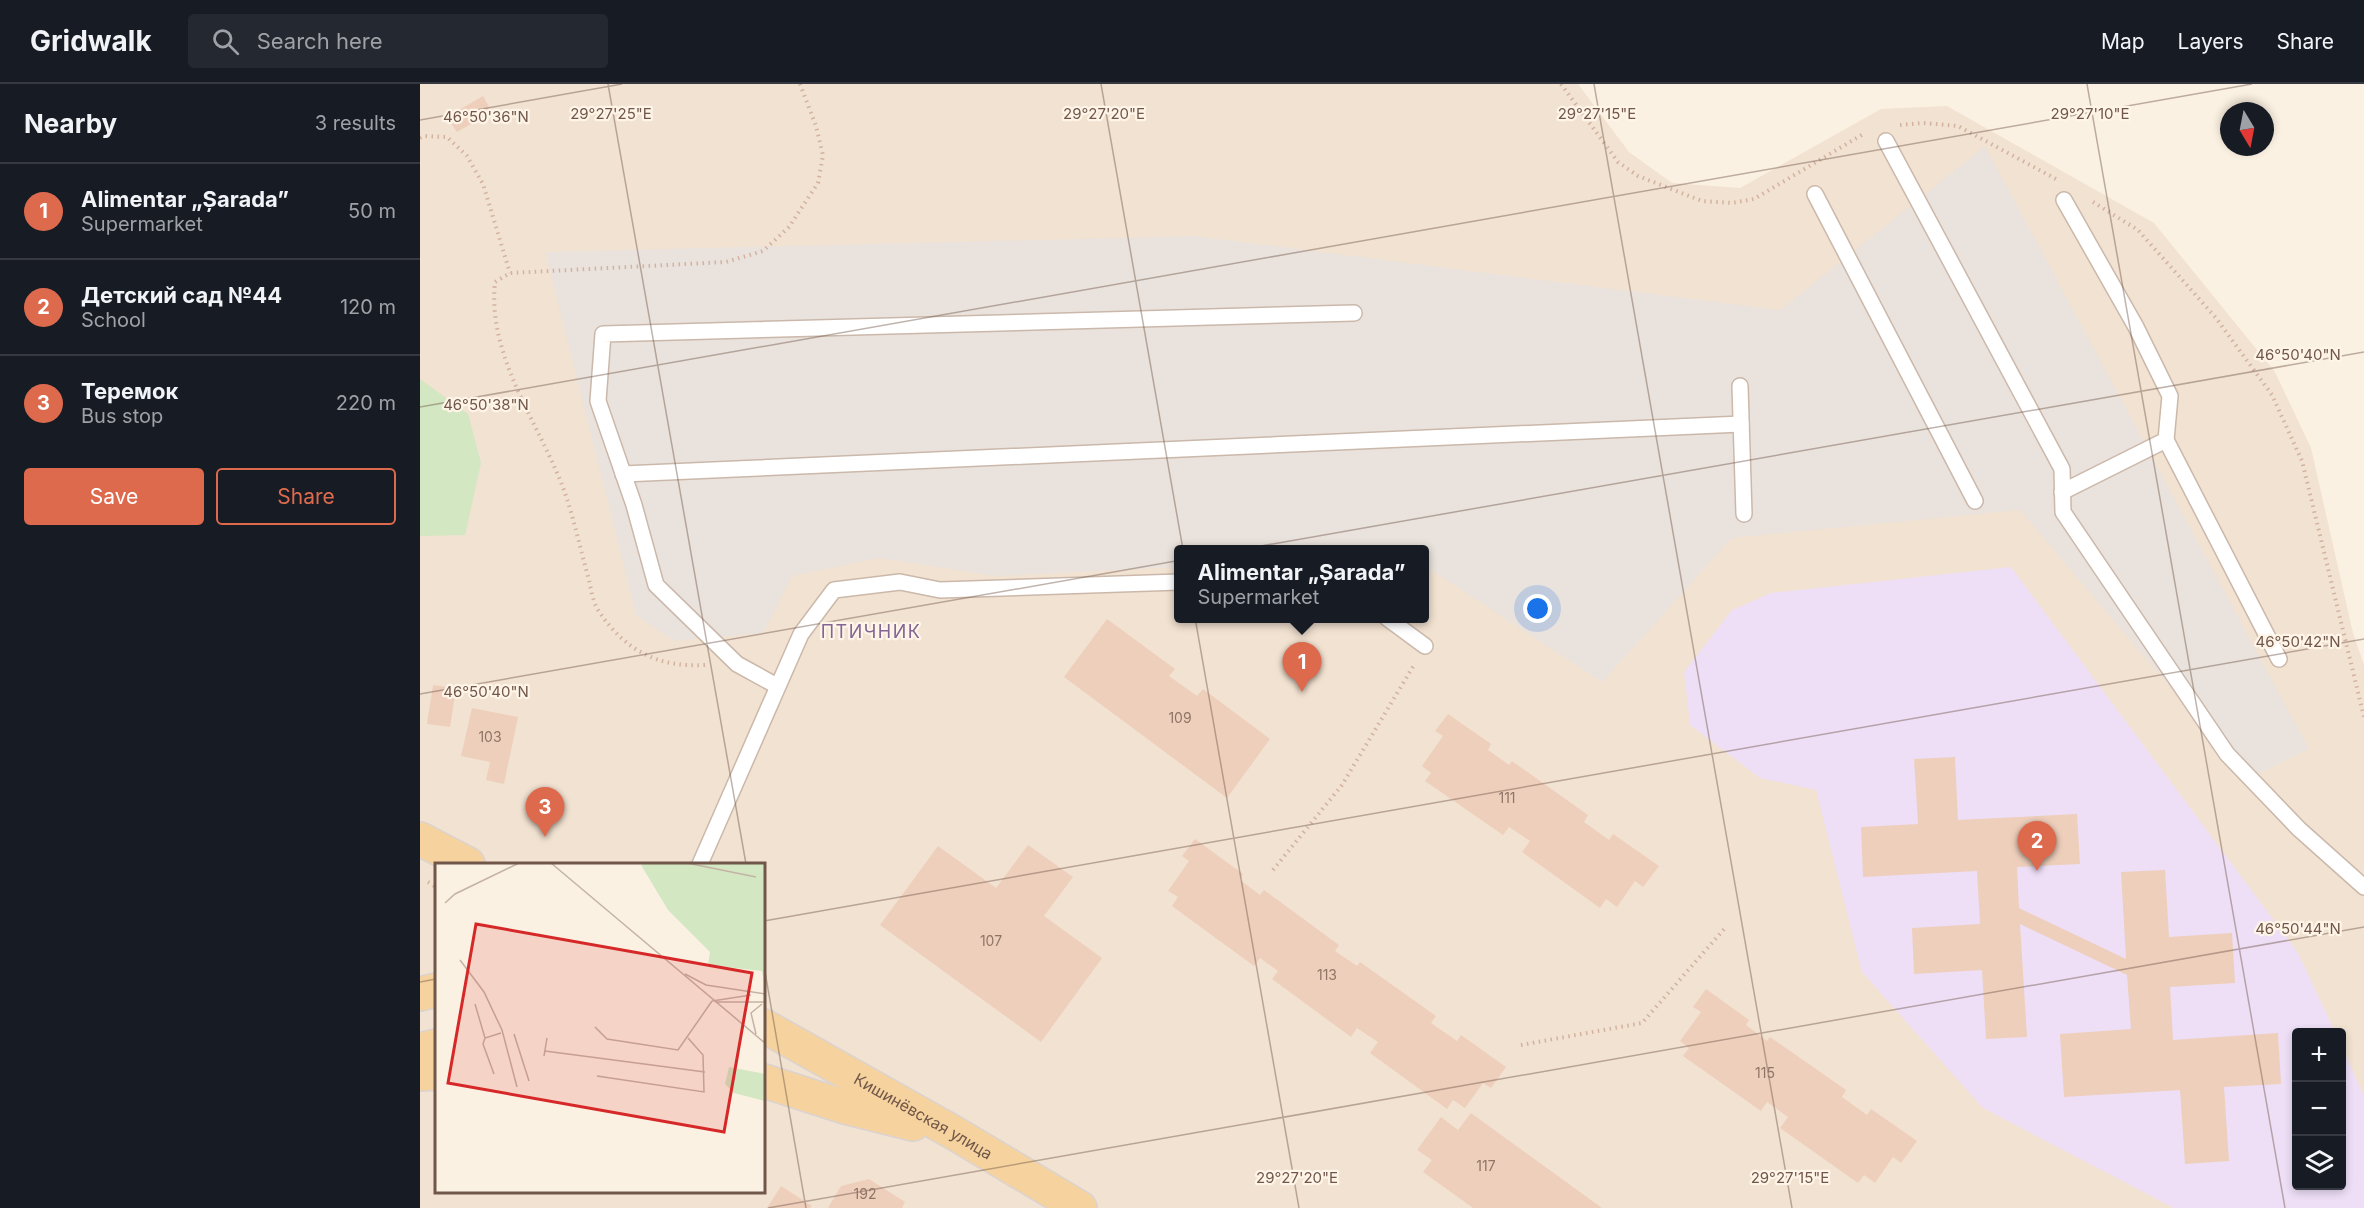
<!DOCTYPE html>
<meta charset="utf-8">
<style>
body{margin:0;font-family:Inter,sans-serif;background:#242831;color:#f1f3f6}
.controls{position:absolute;right:18px;bottom:18px;display:grid;overflow:hidden;border-radius:6px;box-shadow:0 3px 9px #0003}
.controls button{width:54px;height:54px;display:grid;place-items:center;padding:0;border:0;border-bottom:2px solid #363941;background:#171b24;color:#f1f3f6;font:30px sans-serif}
.compass{position:absolute;left:1800px;top:18px;width:54px;height:54px;border-radius:50%;background:#171b24;box-shadow:0 3px 9px #0003;rotate:170deg}
.you{position:absolute;left:1118px;top:525px;width:21px;height:21px;margin:-15px;border:4px solid #fff;border-radius:50%;background:#1a73e8;box-shadow:0 0 0 9px #1a73e833}
.badge{display:grid;place-items:center;width:39px;height:39px;border-radius:50%;background:#de6a4e;color:#fff;font-size:20px;font-weight:700}
.pin{position:absolute;translate:-50% -50px;filter:drop-shadow(0 2px 3px #0008)}
.pin::after{content:'';position:absolute;top:32px;width:21px;height:18px;background:inherit;clip-path:polygon(0 0,100% 0,50% 100%)}
.popup{position:absolute;left:754px;top:461px;width:255px;height:78px;box-sizing:border-box;display:grid;place-content:center;border-radius:6px;background:#171b24;filter:drop-shadow(0 2px 4px #0005);font-size:20px;white-space:nowrap;color:#9ea1a6}
.popup b{font-size:22px;color:#f1f3f6}
.popup::after{content:'';position:absolute;left:50%;top:100%;margin-left:-12px;border:12px solid transparent;border-top-color:#171b24}
.list{margin:0;padding:0;list-style:none}
h2{display:flex;justify-content:space-between;align-items:center;height:78px;margin:0;padding:0 24px;font-size:26px}
h2 small{font-size:20px;font-weight:400;color:#9ea1a6}
.list li{display:grid;grid-template-columns:39px 1fr auto;gap:18px;align-items:center;box-sizing:border-box;height:96px;padding:0 24px;border-top:2px solid #363941}
.list b{display:block;font-size:22px;white-space:nowrap}
.list p{margin:0;font-size:20px;white-space:nowrap;color:#9ea1a6}
.list em{font-size:20px;font-style:normal;color:#9ea1a6}
.actions{display:flex;gap:12px;padding:18px 24px}
.actions a{flex:1;padding:14px 0;border:2px solid #de6a4e;border-radius:6px;text-align:center;font-size:21px;color:#de6a4e}
.actions .main{background:#de6a4e;color:#fff}
.icon{flex:none;width:33px;height:33px;fill:none;stroke:currentColor;stroke-width:2;stroke-linecap:round;stroke-linejoin:round}
.map{position:relative;flex:none;width:1944px;height:1124px;overflow:hidden}
header{display:flex;align-items:center;gap:36px;box-sizing:border-box;height:84px;padding:0 30px;background:#171b24;border-bottom:2px solid #363941}
header strong{font-size:28px}
nav{display:flex;gap:33px;margin-inline-start:auto;font-size:21px}
.search{width:420px;height:54px;background:#242831;display:flex;align-items:center;gap:15px;box-sizing:border-box;padding:0 21px;border-radius:6px;color:#9ea1a6;font-size:22px}
main{display:flex}
aside{flex:1;background:#171b24}
.map>svg:first-child{display:block}
</style>
<header>
<strong>Gridwalk</strong>
<div class="search"><svg class="icon" aria-label="search" viewBox="0 0 24 24"><circle cx="10" cy="10" r="6"/><path d="M15 15l6 6"/></svg>Search here</div>
<nav><a>Map</a><a>Layers</a><a>Share</a></nav>
</header>
<main>
<aside>
<h2>Nearby<small>3 results</small></h2>
<ul class="list">
<li><span class="badge">1</span><div><b>Alimentar „Șarada”</b><p>Supermarket</p></div><em>50 m</em></li>
<li><span class="badge">2</span><div><b>Детский сад №44</b><p>School</p></div><em>120 m</em></li>
<li><span class="badge">3</span><div><b>Теремок</b><p>Bus stop</p></div><em>220 m</em></li>
</ul>
<div class="actions"><a class="main">Save</a><a>Share</a></div>
</aside>
<div class="map">
<svg width="1944" height="1124" viewBox="0 0 1944 1124">
<rect width="100%" height="100%" fill="#fbf1e2"/>
<path fill="#f2e2d1" fill-rule="evenodd" d="M0,0H1158L1209,68L1252,99L1320,104L1461,25L1527,22L1734,139L1855,288L1891,364L1933,549L1944,581V1124H0ZM759,466H1005V534H759ZM16,780H344V1108H16ZM1876,948H1922V1102H1876Z"/>
<polygon fill="#eae3dd" points="1565,62 1889,665 1828,695 1600,426 1312,454 1182,598 1005,482 1005,466 759,466 759,483 576,492 459,474 372,492 343,549 254,557 216,531 125,168 774,152 1360,226"/>
<polygon fill="#eedff7" points="1591,483 1878,869 1915,948 1876,948 1876,1102 1922,1102 1922,963 1944,1012 1944,1124 1754,1124 1563,1024 1442,888 1396,706 1340,694 1270,641 1264,588 1312,526 1351,509"/>
<polygon fill="#d2e7c2" points="0,295 48,330 61,379 45,451 0,452"/>
<g fill="#eecfbc">
<polygon points="63,12 72,28 37,48 27,33"/>
<polygon points="687,535 755,585 749,592 777,612 783,605 850,655 807,714 644,593"/>
<polygon points="13,601 36,604 30,643 7,640"/>
<polygon points="52,624 98,633 84,700 66,696 70,678 41,672"/>
<polygon points="1028,630 1071,660 1068,666 1089,681 1092,677 1168,731 1164,738 1189,756 1193,750 1239,782 1223,803 1215,797 1197,823 1186,815 1180,824 1102,768 1110,757 1089,743 1083,751 1005,697 1011,689 1002,682 1023,652 1015,647"/>
<polygon points="1535,673 1538,736 1657,730 1660,780 1597,783 1599,824 1706,875 1701,788 1745,786 1749,853 1812,849 1815,899 1750,903 1753,956 1858,949 1861,1000 1804,1003 1809,1077 1765,1080 1760,1006 1644,1013 1640,950 1711,945 1707,891 1600,840 1607,953 1566,955 1562,886 1494,890 1492,844 1560,840 1557,787 1443,793 1441,743 1498,740 1494,675"/>
<polygon points="775,755 823,790 820,796 840,811 844,806 919,861 915,867 937,882 940,878 1016,932 1011,939 1037,957 1041,951 1086,983 1071,1004 1063,999 1045,1024 1033,1016 1027,1025 950,969 958,958 937,944 931,953 852,895 858,887 840,874 834,882 752,822 758,813 748,807 769,777 762,772"/>
<polygon points="608,761 653,793 624,832 682,874 621,958 460,841 518,762 576,804"/>
<polygon points="1286,905 1329,936 1326,941 1347,957 1350,953 1426,1006 1422,1013 1447,1031 1451,1025 1497,1057 1481,1079 1473,1073 1455,1099 1444,1091 1438,1099 1360,1044 1368,1033 1347,1018 1341,1027 1263,972 1269,964 1260,957 1281,928 1273,923"/>
<polygon points="1051,1029 1182,1124 1053,1124 1003,1088 1012,1076 997,1066 1021,1033 1038,1046"/>
<polygon points="449,1095 485,1118 482,1124 408,1124 421,1102"/>
<polygon points="361,1102 392,1122 390,1124 347,1124"/>
</g>
<g fill="none" stroke-linecap="round" stroke-linejoin="round">
<g stroke="#cbb8aa" stroke-width="18">
<g id="service">
<polyline points="1466,57 1642,385 1643,428 1807,670 1879,745 1944,803"/>
<polyline points="1395,110 1555,417"/>
<polyline points="1320,302 1324,430"/>
<polyline points="1746,356 1859,575"/>
<polyline points="203,390 1321,340"/>
<polyline points="1642,408 1746,356 1750,312 1716,243 1644,116"/>
<polyline points="967,534 1005,562"/>
<polyline points="357,602 317,580 236,501 214,421 178,317 183,250 934,229"/>
<polyline points="280,780 381,550 414,506 480,498 520,506 759,498"/>
</g>
</g>
<g stroke="#dad3d0" stroke-width="36">
<g id="primary">
<polyline points="0,755 48,780"/>
<polyline points="0,910 16,906"/>
<path id="s1" d="M344,942L536,1050L660,1124"/>
<polyline points="0,966 16,962"/>
<polyline points="0,990 16,989"/>
<polyline points="344,997 425,1023 493,1040"/>
</g>
</g>
<g stroke="#d3b29f" stroke-width="4" stroke-dasharray="1.5 4.5" stroke-linecap="butt">
<polyline points="1141,0 1198,78 1218,92 1282,117 1312,119 1334,115 1445,49"/>
<polyline points="1480,41 1503,39 1538,42 1636,95"/>
<polyline points="0,54 4,52 27,53 47,72 63,100 90,189"/>
<polyline points="1673,118 1718,146 1796,234 1852,311 1882,377 1944,633"/>
<path d="M285,581C238,584 204,566 178,526C173,518 171,505 169,496C161,468 155,439 146,412C122,342 67,276 75,198L90,189L306,178L343,167L369,143L398,99L403,71L396,42L380,0"/>
<polyline points="853,786 922,701 994,581"/>
<polyline points="8,798 16,803"/>
<polyline points="1101,961 1222,939 1305,844"/>
</g>
<use href="#service" stroke="#fff" stroke-width="15"/>
<use href="#primary" stroke="#f6d39e" stroke-width="33"/>
</g>
<path fill="none" stroke="#71574a" stroke-width="1.5" stroke-opacity="0.45" d="M188,0L326,780M681,0L879,1124M1174,0L1372,1124M1667,0L1865,1124M0,36L202,0M0,323L1832,0M0,610L1944,268M344,837L1944,555M344,882L386,1124M0,898L16,895M348,1124L1944,843"/>
<g text-anchor="middle" stroke-width="4.5" stroke-linejoin="round" paint-order="stroke">
<g font-size="14" fill="#907566">
<text x="760" y="639">109</text>
<text x="70" y="658">103</text>
<text x="1087" y="719">111</text>
<text x="571" y="862">107</text>
<text x="907" y="896">113</text>
<text x="1345" y="994">115</text>
<text x="1066" y="1087">117</text>
<text x="445" y="1115">192</text>
</g>
<g font-size="16" fill="#71574a" stroke="#fef5e8">
<text dy="6" stroke="none"><textPath href="#s1" startOffset="183">Кишинёвская улица</textPath></text>
</g>
<g font-size="18" letter-spacing="1.5" fill="#836694" stroke="#fef5e8">
<text x="451" y="554">ПТИЧНИК</text>
</g>
</g>
<g transform="translate(15 779)">
<rect width="330" height="330" fill="#fbf1e2"/>
<path d="M210,0H330V125L327,108L273,102L275,89L233,47L206,2ZM294,204L330,211V238L299,230L290,221Z" fill="#d2e7c2"/>
<path fill="none" stroke="#c4b3a5" stroke-width="1.5" d="M116,0L330,180M252,0L321,14M10,40L20,31L84,0M25,97L49,129L67,167L82,224M250,111L271,122L330,131M277,138L316,132M280,139H330M40,141L50,175M160,164L172,176L243,187L277,138M79,171L94,218M321,171L316,150L327,141M110,188L270,209M109,193L112,175M59,211L48,181L50,175L66,170M162,213L269,229L268,192L253,175"/>
<path fill="#d62828" fill-opacity="0.15" stroke="#d62828" stroke-width="3" d="M41,61L317,110L289,269L13,220Z"/>
<rect width="330" height="330" fill="none" stroke="#71574a" stroke-width="3"/>
</g>
<g font-size="15" text-anchor="middle" fill="#71574a" stroke="#fef5e8" stroke-width="4.5" stroke-linejoin="round" paint-order="stroke">
<text x="191" y="35">29°27'25"E</text>
<text x="684" y="35">29°27'20"E</text>
<text x="1177" y="35">29°27'15"E</text>
<text x="1670" y="35">29°27'10"E</text>
<text x="66" y="38">46°50'36"N</text>
<text x="1878" y="276">46°50'40"N</text>
<text x="66" y="326">46°50'38"N</text>
<text x="1878" y="563">46°50'42"N</text>
<text x="66" y="613">46°50'40"N</text>
<text x="1878" y="850">46°50'44"N</text>
<text x="877" y="1099">29°27'20"E</text>
<text x="1370" y="1099">29°27'15"E</text>
</g>
</svg>
<div class="controls">
<button>+</button>
<button>−</button>
<button><svg class="icon" aria-label="layers" viewBox="0 0 24 24"><path d="M12 4l9 5-9 5-9-5zM3 14l9 5 9-5"/></svg></button>
</div>
<svg class="compass" viewBox="-18 -18 36 36"><path d="M0-13l5 13h-10z" fill="#e53935"/><path d="M0 13l5-13h-10z" fill="#9ea1a6"/></svg>
<div class="you"></div>
<div class="pin badge" style="left:882px;top:608px">1</div>
<div class="popup"><b>Alimentar „Șarada”</b>Supermarket</div>
<div class="pin badge" style="left:1617px;top:787px">2</div>
<div class="pin badge" style="left:125px;top:753px">3</div>
</div>
</main>
